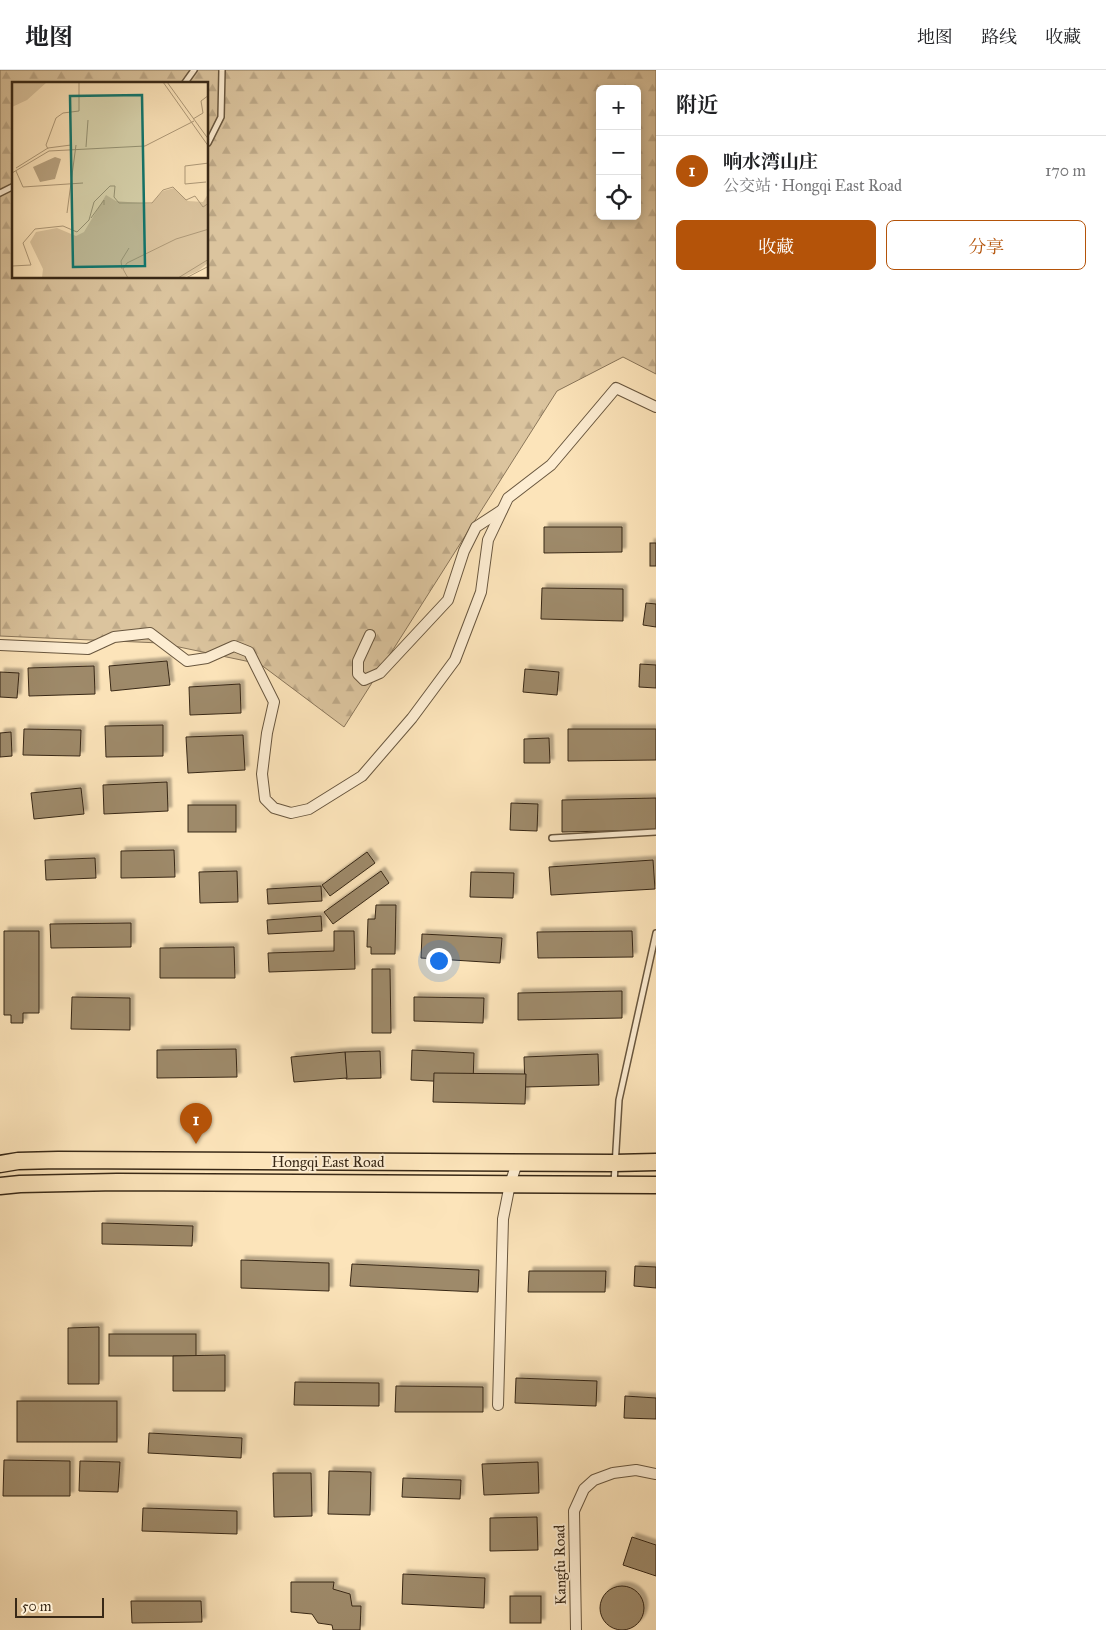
<!DOCTYPE html>
<html lang="zh">
<meta charset="utf-8">
<style>
body{margin:0;font-family:"IM FELL Great Primer","Noto Serif SC",serif;background:#f2f2f2;color:#202124}
.controls{position:absolute;right:15px;top:15px;display:grid;overflow:hidden;border-radius:8px;box-shadow:0 2px 8px #0003}
.controls button{width:45px;height:45px;display:grid;place-items:center;padding:0;border:0;border-bottom:1px solid #e0e0e0;background:#fff;color:#202124;font:25px sans-serif}
.scale{position:absolute;left:15px;bottom:12px;width:89px;box-sizing:border-box;padding-left:5px;border:2px solid #382816;border-top:0;font-size:14px;line-height:18px;white-space:nowrap;color:#382816;-webkit-text-stroke:4px #fdedd2;paint-order:stroke}
.you{position:absolute;left:438px;top:890px;width:18px;height:18px;margin:-12px;border:4px solid #fff;border-radius:50%;background:#1a73e8;box-shadow:0 0 0 8px #1a73e833}
.badge{display:grid;place-items:center;width:32px;height:32px;border-radius:50%;background:#b45309;color:#fff;font-size:16px;font-weight:700}
.pin{position:absolute;translate:-50% -41px;filter:drop-shadow(0 1px 2px #0008)}
.pin::after{content:'';position:absolute;top:26px;width:18px;height:15px;background:inherit;clip-path:polygon(0 0,100% 0,50% 100%)}
.list{margin:0;padding:0;list-style:none}
h2{display:flex;justify-content:space-between;align-items:center;height:65px;margin:0;padding:0 20px;font-size:21px}
h2 small{font-size:16px;font-weight:400;color:#757577}
.list li{display:grid;grid-template-columns:32px 1fr auto;gap:15px;align-items:center;box-sizing:border-box;height:70px;padding:0 20px;border-top:1px solid #e0e0e0}
.list b{display:block;font-size:19px;white-space:nowrap}
.list p{margin:0;font-size:16px;white-space:nowrap;color:#757577}
.list em{font-size:16px;font-style:normal;color:#757577}
.actions{display:flex;gap:10px;padding:15px 20px}
.actions a{flex:1;padding:11px 0;border:1px solid #b45309;border-radius:8px;text-align:center;font-size:18px;color:#b45309}
.actions .main{background:#b45309;color:#fff}
.icon{flex:none;width:28px;height:28px;fill:none;stroke:currentColor;stroke-width:2;stroke-linecap:round;stroke-linejoin:round}
.map{position:relative;flex:none;width:656px;height:1560px;overflow:hidden}
header{display:flex;align-items:center;gap:30px;box-sizing:border-box;height:70px;padding:0 25px;background:#fff;border-bottom:1px solid #e0e0e0}
header strong{font-size:24px}
nav{display:flex;gap:28px;margin-inline-start:auto;font-size:18px}
main{display:flex}
aside{flex:1;background:#fff}
.map>svg:first-child{display:block}
</style>
<header>
<strong>地图</strong>
<nav><a>地图</a><a>路线</a><a>收藏</a></nav>
</header>
<main>
<div class="map">
<svg width="656" height="1560" viewBox="0 0 656 1560">
<defs>
<pattern id="forest-firs" width="22" height="20" patternUnits="userSpaceOnUse" patternTransform="scale(1.25)"><rect width="22" height="20" fill="#dbc49e"/><path d="M5 1l3.5 6h-7zM16 11l3.5 6h-7z" fill="#bda887"/></pattern>
<filter id="shadow"><feDropShadow dx="4" dy="-4" stdDeviation="1" flood-color="#0004"/></filter>
</defs>
<rect width="100%" height="100%" fill="#fce4ba"/>
<filter id="stains"><feTurbulence type="fractalNoise" baseFrequency=".004" numOctaves="4"/><feColorMatrix values="0 0 0 0 .2 0 0 0 0 .09 0 0 0 0 .02 0 0 0 .5 -.17"/></filter>
<radialGradient id="worn" r=".72"><stop offset=".6" stop-color="#630" stop-opacity="0"/><stop offset="1" stop-color="#630" stop-opacity=".3"/></radialGradient>
<path fill="url(#forest-firs)" stroke="#8a765a" fill-rule="evenodd" d="M0,0H656V304L623,287L557,321L344,657L260,594L160,573L0,566ZM14,14H208V208H14ZM600,19H637V146H600Z"/>
<g fill="#9e8a6b" stroke="#382816" filter="url(#shadow)">
<polygon points="544,457 622,457 622,482 544,483"/>
<rect x="650" y="473" width="6" height="23"/>
<polygon points="542,518 623,519 623,551 541,549"/>
<polygon points="646,533 656,534 656,557 643,555"/>
<polygon points="167,591 170,615 111,621 109,596"/>
<polygon points="640,594 656,595 656,618 639,617"/>
<polygon points="94,596 95,624 29,626 28,598"/>
<polygon points="525,599 559,602 557,625 523,622"/>
<polygon points="0,602 19,603 17,628 0,627"/>
<polygon points="240,614 241,643 190,645 189,617"/>
<polygon points="163,655 163,686 106,687 105,656"/>
<polygon points="24,659 81,660 80,686 23,685"/>
<polygon points="568,659 656,659 656,690 568,691"/>
<polygon points="11,662 12,686 0,687 0,663"/>
<polygon points="243,665 245,700 188,703 186,667"/>
<polygon points="549,668 550,693 524,693 524,669"/>
<polygon points="167,712 168,741 104,744 103,715"/>
<polygon points="81,718 84,744 34,749 31,723"/>
<polygon points="656,728 656,760 562,762 562,730"/>
<polygon points="511,733 538,734 537,761 510,760"/>
<rect x="188" y="735" width="48" height="27"/>
<polygon points="174,780 175,807 121,808 121,781"/>
<polygon points="367,782 375,793 330,826 322,815"/>
<polygon points="95,788 96,808 46,810 45,790"/>
<polygon points="653,790 655,819 551,825 549,797"/>
<polygon points="237,801 238,832 200,833 199,802"/>
<polygon points="381,801 389,813 333,854 324,842"/>
<polygon points="471,802 514,803 513,828 470,827"/>
<polygon points="321,816 322,831 268,834 267,819"/>
<polygon points="376,835 396,835 395,884 371,884 371,877 367,877 368,849 375,849"/>
<polygon points="321,846 322,861 268,864 267,850"/>
<polygon points="131,853 131,877 51,878 50,854"/>
<polygon points="4,861 39,861 39,943 23,943 23,953 11,953 11,945 4,945"/>
<polygon points="334,861 354,861 355,899 269,902 268,883 334,881"/>
<polygon points="632,861 633,887 538,888 537,862"/>
<polygon points="422,864 502,868 500,893 421,888"/>
<polygon points="234,877 235,908 160,908 160,878"/>
<polygon points="372,899 390,899 391,963 372,963"/>
<polygon points="622,921 622,948 518,950 518,923"/>
<polygon points="72,927 130,928 130,960 71,959"/>
<polygon points="414,927 484,928 483,953 414,951"/>
<polygon points="236,979 237,1007 157,1008 157,980"/>
<polygon points="412,980 474,983 473,1013 411,1010"/>
<polygon points="380,981 381,1008 346,1009 345,982"/>
<polygon points="345,982 347,1008 294,1012 291,987"/>
<polygon points="598,984 599,1015 525,1017 524,987"/>
<polygon points="434,1003 526,1004 525,1034 433,1032"/>
<polygon points="102,1153 193,1156 192,1176 102,1174"/>
<polygon points="241,1190 329,1193 329,1221 241,1218"/>
<polygon points="352,1194 479,1200 478,1222 350,1216"/>
<polygon points="635,1196 656,1197 656,1218 634,1216"/>
<polygon points="529,1201 606,1201 605,1222 528,1222"/>
<polygon points="99,1257 99,1314 68,1314 68,1258"/>
<rect x="109" y="1264" width="87" height="22"/>
<polygon points="225,1285 225,1321 173,1321 173,1286"/>
<polygon points="516,1308 597,1311 596,1336 515,1333"/>
<polygon points="295,1312 379,1313 379,1336 294,1335"/>
<polygon points="396,1316 483,1317 483,1342 395,1342"/>
<polygon points="625,1326 656,1328 656,1349 624,1348"/>
<rect x="17" y="1331" width="100" height="41"/>
<polygon points="149,1363 242,1368 241,1388 148,1383"/>
<polygon points="4,1390 70,1391 70,1426 3,1426"/>
<polygon points="80,1391 120,1392 118,1422 79,1421"/>
<polygon points="538,1392 539,1423 484,1425 482,1394"/>
<polygon points="329,1401 371,1402 370,1445 328,1444"/>
<polygon points="273,1403 311,1403 312,1446 274,1447"/>
<polygon points="403,1408 461,1410 460,1429 402,1427"/>
<polygon points="143,1438 237,1441 237,1464 142,1461"/>
<polygon points="537,1447 538,1480 490,1481 490,1448"/>
<polygon points="632,1467 656,1475 656,1506 623,1495"/>
<polygon points="403,1504 485,1508 484,1538 402,1534"/>
<polygon points="291,1512 334,1512 333,1519 350,1524 352,1536 361,1536 360,1560 333,1560 332,1555 318,1553 312,1544 291,1542"/>
<circle cx="622" cy="1538" r="22"/>
<rect x="510" y="1526" width="31" height="27"/>
<polygon points="131,1531 201,1531 202,1552 132,1553"/>
</g>
<g fill="none" stroke-linecap="round" stroke-linejoin="round">
<g stroke="#69573f" stroke-width="8">
<g id="lane">
<polyline points="184,14 194,0"/>
<polyline points="208,73 221,47 222,0"/>
<polyline points="0,123 14,116"/>
<polyline points="552,768 656,762"/>
<polyline points="614,1113 619,1030 656,863"/>
</g>
</g>
<g stroke="#69573f" stroke-width="12">
<g id="street">
<polyline points="370,565 358,591 358,604 364,610 380,603 448,530 464,481 476,457 502,440"/>
<polyline points="0,575 88,579 114,567 150,563 187,591 207,588 234,576 249,582 274,632 267,663 262,704 265,729 274,738 291,743 309,739 362,706 412,648 455,590 481,522 488,470 508,428 551,395 616,318 656,337"/>
<polyline points="498,1335 503,1149 510,1114 517,1093"/>
<polyline points="576,1560 574,1441 584,1419 594,1410 613,1403 636,1400 656,1404"/>
</g>
</g>
<g stroke="#382816" stroke-width="19">
<g id="primary">
<polyline points="0,1094 18,1091 58,1090 614,1093 656,1092"/>
<polyline points="0,1116 20,1114 117,1112 656,1115"/>
</g>
</g>
<use href="#lane" stroke="#fdedd2" stroke-width="5"/>
<use href="#street" stroke="#fdedd2" stroke-width="10"/>
<use href="#primary" stroke="#fce4ba" stroke-width="16"/>
</g>
<g text-anchor="middle" stroke-width="4" stroke-linejoin="round" paint-order="stroke">
<g font-size="15" fill="#382816" stroke="#fdedd2">
<text x="328" y="1097">Hongqi East Road</text>
<text transform="translate(560 1495) rotate(-91)" y="5">Kangfu Road</text>
</g>
</g>
<g transform="translate(12 12)">
<rect width="196" height="196" fill="#fce4ba"/>
<path d="M0,0H35L15,18L0,25ZM162,106L176,119L191,120L196,112V181L186,189L170,196H30L31,187L18,160L24,150L45,146L64,154L72,150L94,113L104,119L139,122L151,109Z" fill="#dbc49e"/>
<path d="M43,75L49,77L43,97L28,100L21,85Z" fill="#b9a482"/>
<path fill="none" stroke="#ae9978" stroke-width="1" d="M151,0L197,65M155,0L197,58M181,37L191,31L189,19L197,13M74,65L76,38M36,67L34,63L44,36L51,31L67,29V0M4,86L36,66L59,63M4,89L11,105M0,91L37,69L133,64L182,39M194,100L173,102V84L197,81M11,105L71,101M55,131L64,63M79,136L92,118V123M0,184L19,183L11,161L23,147L51,144L65,150L77,138L82,120L98,104H103L102,115L107,121H140L151,108L161,105L174,118L183,114L191,125L197,121M110,187L109,179L117,166M116,196L111,187L115,181L164,157L197,147M166,196L197,177M174,196L197,184"/>
<path fill="#0f766e" fill-opacity="0.15" stroke="#0f766e" stroke-width="2.5" d="M130,13L133,184L61,185L58,14Z"/>
<rect width="196" height="196" fill="none" stroke="#382816" stroke-width="2.5"/>
</g>
<rect width="100%" height="100%" filter="url(#stains)"/>
<rect width="100%" height="100%" fill="url(#worn)"/>
</svg>
<div class="controls">
<button>+</button>
<button>−</button>
<button><svg class="icon" aria-label="locate" viewBox="0 0 24 24"><circle cx="12" cy="12" r="6"/><path d="M12 2v4M12 18v4M2 12h4M18 12h4"/></svg></button>
</div>
<div class="scale">50 m</div>
<div class="you"></div>
<div class="pin badge" style="left:196px;top:1074px">1</div>
</div>
<aside>
<h2>附近<small></small></h2>
<ul class="list">
<li><span class="badge">1</span><div><b>响水湾山庄</b><p>公交站 · Hongqi East Road</p></div><em>170 m</em></li>
</ul>
<div class="actions"><a class="main">收藏</a><a>分享</a></div>
</aside>
</main>
